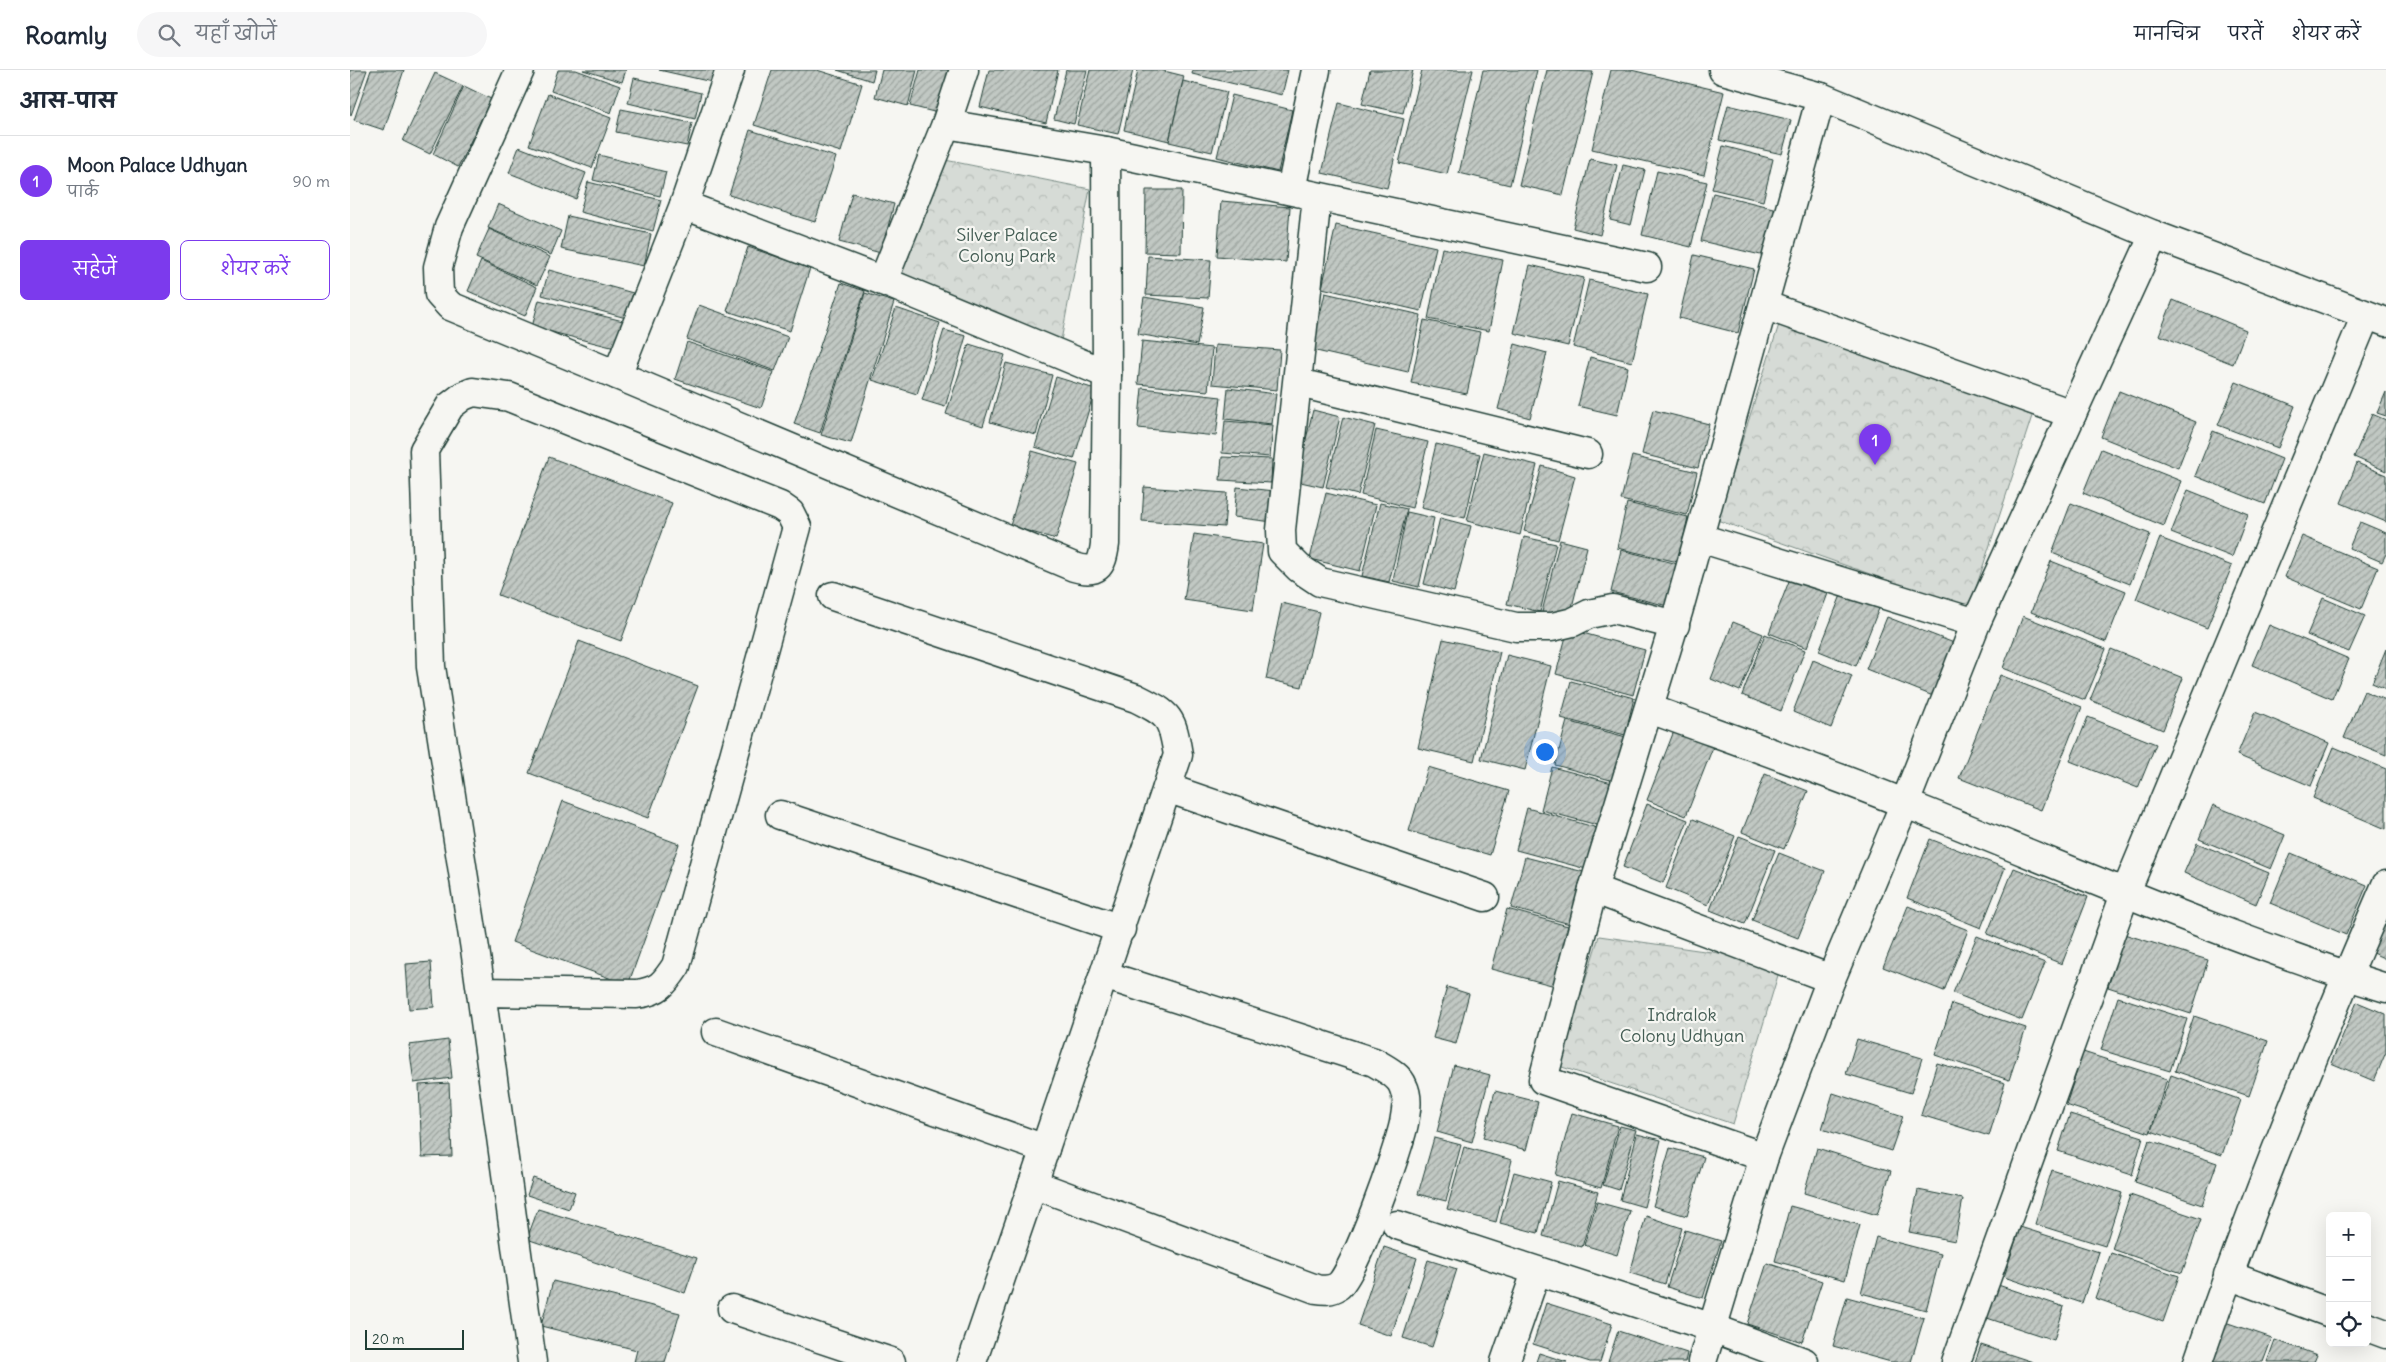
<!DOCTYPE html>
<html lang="hi">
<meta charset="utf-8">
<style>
body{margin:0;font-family:Delius,"Playpen Sans Deva",sans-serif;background:#f6f6f7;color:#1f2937}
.controls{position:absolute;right:15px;bottom:15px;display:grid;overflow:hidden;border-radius:8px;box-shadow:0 5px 20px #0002}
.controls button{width:45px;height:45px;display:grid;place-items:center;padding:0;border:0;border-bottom:1px solid #e0e1e3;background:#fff;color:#1f2937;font:25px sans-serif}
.scale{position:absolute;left:15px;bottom:12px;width:99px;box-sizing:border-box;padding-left:5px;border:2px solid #1f3d34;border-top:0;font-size:14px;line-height:18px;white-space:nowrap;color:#1f3d34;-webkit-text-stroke:4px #f6f6f2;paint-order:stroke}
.you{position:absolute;left:1194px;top:681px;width:18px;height:18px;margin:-12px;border:4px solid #fff;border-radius:50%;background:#1a73e8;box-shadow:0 0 0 8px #1a73e833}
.badge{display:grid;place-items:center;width:32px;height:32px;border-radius:50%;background:#7c3aed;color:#fff;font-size:16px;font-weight:700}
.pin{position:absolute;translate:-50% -41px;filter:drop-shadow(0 1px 2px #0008)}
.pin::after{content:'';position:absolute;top:26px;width:18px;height:15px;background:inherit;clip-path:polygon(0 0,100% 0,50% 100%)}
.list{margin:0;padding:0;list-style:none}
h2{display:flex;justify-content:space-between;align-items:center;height:65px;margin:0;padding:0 20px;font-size:21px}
h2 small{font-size:16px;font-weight:400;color:#747a83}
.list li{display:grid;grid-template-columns:32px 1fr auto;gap:15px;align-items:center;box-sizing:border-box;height:90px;padding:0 20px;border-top:1px solid #e0e1e3}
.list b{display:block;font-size:19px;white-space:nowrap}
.list p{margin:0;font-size:16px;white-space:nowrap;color:#747a83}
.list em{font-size:16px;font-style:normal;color:#747a83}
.actions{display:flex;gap:10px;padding:15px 20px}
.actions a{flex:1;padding:11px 0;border:1px solid #7c3aed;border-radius:8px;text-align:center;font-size:18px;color:#7c3aed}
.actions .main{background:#7c3aed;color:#fff}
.icon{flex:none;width:28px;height:28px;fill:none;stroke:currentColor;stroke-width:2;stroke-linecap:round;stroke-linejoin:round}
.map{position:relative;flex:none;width:2036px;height:1292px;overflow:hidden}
header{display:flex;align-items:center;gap:30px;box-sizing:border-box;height:70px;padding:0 25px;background:#fff;border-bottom:1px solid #e0e1e3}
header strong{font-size:24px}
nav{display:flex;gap:28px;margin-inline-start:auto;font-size:18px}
.search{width:350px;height:45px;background:#f6f6f7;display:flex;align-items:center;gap:12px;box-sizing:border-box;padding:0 18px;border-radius:28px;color:#747a83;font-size:19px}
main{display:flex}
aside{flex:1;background:#fff}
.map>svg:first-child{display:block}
</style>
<header>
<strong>Roamly</strong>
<div class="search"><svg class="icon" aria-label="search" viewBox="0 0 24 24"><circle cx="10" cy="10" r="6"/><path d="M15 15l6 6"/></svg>यहाँ खोजें</div>
<nav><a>मानचित्र</a><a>परतें</a><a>शेयर करें</a></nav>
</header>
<main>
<aside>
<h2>आस-पास<small></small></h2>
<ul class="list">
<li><span class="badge">1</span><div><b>Moon Palace Udhyan</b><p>पार्क</p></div><em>90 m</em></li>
</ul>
<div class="actions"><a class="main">सहेजें</a><a>शेयर करें</a></div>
</aside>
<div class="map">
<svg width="2036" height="1292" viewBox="0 0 2036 1292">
<defs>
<pattern id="forest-crowns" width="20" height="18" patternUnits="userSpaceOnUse" patternTransform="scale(1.25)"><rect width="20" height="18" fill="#d6dbd6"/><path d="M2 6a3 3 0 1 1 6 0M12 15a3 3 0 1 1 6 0" fill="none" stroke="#b7bdb8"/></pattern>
<pattern id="building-hatch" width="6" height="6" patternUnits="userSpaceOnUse" patternTransform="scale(1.25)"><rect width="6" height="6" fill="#c1c8c3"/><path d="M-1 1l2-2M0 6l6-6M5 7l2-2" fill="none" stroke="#9ca49f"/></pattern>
</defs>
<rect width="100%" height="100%" fill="#f6f6f2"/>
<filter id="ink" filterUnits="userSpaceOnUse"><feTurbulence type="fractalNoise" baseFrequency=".02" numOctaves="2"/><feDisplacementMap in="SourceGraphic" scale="10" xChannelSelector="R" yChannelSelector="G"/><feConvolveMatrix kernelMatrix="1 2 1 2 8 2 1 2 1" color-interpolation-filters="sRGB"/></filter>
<g filter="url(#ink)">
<g fill="url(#forest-crowns)" stroke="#7a8c85">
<polygon points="590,89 740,119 709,281 551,202"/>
<polygon points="1432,245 1684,340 1619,539 1367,450"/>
<polygon points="1249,866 1432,892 1383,1054 1209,996"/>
</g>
<g fill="url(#building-hatch)" stroke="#1f3d34">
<polygon points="0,0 17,0 1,45 0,45"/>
<polygon points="21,0 54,0 34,60 4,50"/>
<polygon points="208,0 226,0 270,16 261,43 201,21"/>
<polygon points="233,0 276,0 272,12"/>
<polygon points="309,0 365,0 362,12"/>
<polygon points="422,0 467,0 512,14 491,82 404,55"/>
<polygon points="487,0 525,0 522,11"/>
<polygon points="532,0 567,0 558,36 525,27"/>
<polygon points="570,0 600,0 588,43 560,36"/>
<polygon points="639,0 708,0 696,53 630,37"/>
<polygon points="716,0 737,0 724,54 704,49"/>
<polygon points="740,0 783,0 768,64 727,55"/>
<polygon points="788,0 810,0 834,6 819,71 774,60"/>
<polygon points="843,0 938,0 932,25 842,4"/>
<polygon points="1020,0 1063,0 1053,43 1012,34"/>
<polygon points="1072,0 1123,0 1097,104 1049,93"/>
<polygon points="1133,0 1187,0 1160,115 1109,103"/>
<polygon points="1197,0 1243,2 1213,125 1169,115"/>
<polygon points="1261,0 1281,0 1374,22 1354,105 1242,79"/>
<polygon points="85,3 113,16 80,84 53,71"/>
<polygon points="284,8 351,23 345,49 278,33"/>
<polygon points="833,11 877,22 862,82 819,72"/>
<polygon points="114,16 141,29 108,97 83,84"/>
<polygon points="198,24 261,48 242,98 179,75"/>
<polygon points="882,25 942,40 928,102 867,87"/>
<polygon points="989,33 1054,49 1037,118 972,103"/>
<polygon points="1378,35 1441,50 1432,84 1369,70"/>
<polygon points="271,39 342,53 337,76 266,62"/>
<polygon points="400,60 486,87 465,152 379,125"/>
<polygon points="1373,76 1423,89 1413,131 1362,119"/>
<polygon points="169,77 236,103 226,129 159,103"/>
<polygon points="249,85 316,102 310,126 243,110"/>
<polygon points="1240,89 1267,95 1250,165 1223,158"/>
<polygon points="1273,95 1295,100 1281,155 1260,150"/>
<polygon points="1307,101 1357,112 1341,177 1292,165"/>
<polygon points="238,112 311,130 303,161 230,142"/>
<polygon points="796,120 832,120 831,183 795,182"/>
<polygon points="502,123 544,134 531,183 489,172"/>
<polygon points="1363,123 1427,139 1415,186 1351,171"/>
<polygon points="871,131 940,137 936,192 867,186"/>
<polygon points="148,134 211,161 201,185 138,158"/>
<polygon points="218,146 301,164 294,196 211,179"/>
<polygon points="986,155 1086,177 1071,241 972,218"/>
<polygon points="139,159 200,187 187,215 126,188"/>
<polygon points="398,177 460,198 440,261 377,241"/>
<polygon points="1092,178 1153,190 1139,261 1078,249"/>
<polygon points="1344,185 1404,199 1388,263 1329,248"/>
<polygon points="798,186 861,190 858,228 796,225"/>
<polygon points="131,191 187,217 175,246 118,221"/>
<polygon points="1180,195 1234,208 1218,276 1164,263"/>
<polygon points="199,200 283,223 276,248 192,225"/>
<polygon points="1239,210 1298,224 1282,292 1223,277"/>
<polygon points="491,213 515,221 470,363 444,354"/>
<polygon points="515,223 544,232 501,373 471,365"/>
<polygon points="975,223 1071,245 1058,302 962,280"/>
<polygon points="794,227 854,237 847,275 788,264"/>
<polygon points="189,230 277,252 269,279 182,257"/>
<polygon points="1823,230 1896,260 1883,294 1809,265"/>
<polygon points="349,235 438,267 425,301 337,269"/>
<polygon points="546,238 590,253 567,324 522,310"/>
<polygon points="1074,250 1130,262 1117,324 1061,313"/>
<polygon points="594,260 616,266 595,337 572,330"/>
<polygon points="792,271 862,278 858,321 788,314"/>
<polygon points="337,272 424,302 411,338 325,309"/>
<polygon points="619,274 655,285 633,356 596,344"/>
<polygon points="1165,274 1197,283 1180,348 1148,339"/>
<polygon points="865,275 930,280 927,320 862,314"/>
<polygon points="1240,287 1278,297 1267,345 1228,336"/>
<polygon points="656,293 702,305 686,365 640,352"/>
<polygon points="706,307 745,319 724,389 685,377"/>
<polygon points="1886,312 1945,336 1928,378 1868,355"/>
<polygon points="792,318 871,327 866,366 788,358"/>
<polygon points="878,318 926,324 922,354 875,349"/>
<polygon points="1769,321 1846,352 1828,398 1751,367"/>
<polygon points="2036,322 2036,346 2027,343"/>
<polygon points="963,340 990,347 973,417 946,411"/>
<polygon points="1303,340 1359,354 1348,398 1292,384"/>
<polygon points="2022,344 2036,350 2036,401 2004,387"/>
<polygon points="993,347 1025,355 1008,425 976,417"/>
<polygon points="875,351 923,355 920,387 872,383"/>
<polygon points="1026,360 1078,372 1062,438 1011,425"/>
<polygon points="1863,361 1932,389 1915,434 1845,406"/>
<polygon points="1086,374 1130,384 1115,448 1071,438"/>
<polygon points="1751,379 1831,411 1814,456 1733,423"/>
<polygon points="682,381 728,394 706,469 660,456"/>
<polygon points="1134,382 1187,395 1170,465 1117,451"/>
<polygon points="1282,386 1347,402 1337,445 1271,430"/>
<polygon points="199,387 322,433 271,571 148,525"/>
<polygon points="872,387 922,389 921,413 870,410"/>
<polygon points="2007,393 2036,405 2036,452 1991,433"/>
<polygon points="1192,396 1225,406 1208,470 1174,461"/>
<polygon points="794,417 877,423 874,457 792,451"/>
<polygon points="887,417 933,422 930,453 884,447"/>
<polygon points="1838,420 1898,444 1882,487 1821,463"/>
<polygon points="976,423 1026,435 1010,501 960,489"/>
<polygon points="1030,433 1057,439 1039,512 1012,506"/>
<polygon points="1277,433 1338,447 1328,492 1267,478"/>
<polygon points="1721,433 1800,464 1780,514 1702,483"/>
<polygon points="1057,442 1084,448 1069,517 1043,511"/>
<polygon points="1090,448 1121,456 1104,522 1074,514"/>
<polygon points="2010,452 2036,463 2036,484 2032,492 1999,478"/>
<polygon points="844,464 913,474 903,540 834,530"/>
<polygon points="1952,466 2028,498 2011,539 1935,507"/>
<polygon points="1174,467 1206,474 1190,542 1157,534"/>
<polygon points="1810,468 1882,496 1857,558 1786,529"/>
<polygon points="1210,470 1237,477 1219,549 1192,542"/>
<polygon points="1271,480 1332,495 1322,537 1261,522"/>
<polygon points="1701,491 1776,521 1756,572 1681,542"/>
<polygon points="1441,506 1479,521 1457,578 1419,563"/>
<polygon points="1493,520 1530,536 1506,596 1469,581"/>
<polygon points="1973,528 2015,546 1999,582 1957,565"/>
<polygon points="932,533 969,542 952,617 916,609"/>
<polygon points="1673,546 1756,579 1735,630 1653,598"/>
<polygon points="1537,547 1604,573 1583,626 1516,599"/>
<polygon points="1383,552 1413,564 1390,621 1361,609"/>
<polygon points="1919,555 1999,589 1982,629 1902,595"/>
<polygon points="1218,559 1295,580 1283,625 1206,604"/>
<polygon points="1415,564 1455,580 1431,641 1392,625"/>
<polygon points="1093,569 1150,582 1124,691 1068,678"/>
<polygon points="229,571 348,616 298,748 179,703"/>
<polygon points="1761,579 1833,608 1813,660 1740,630"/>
<polygon points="2036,579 2036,619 2022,613"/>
<polygon points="1157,585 1201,596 1175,700 1131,689"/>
<polygon points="1463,590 1502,606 1481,658 1443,642"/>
<polygon points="1650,605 1732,637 1691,740 1609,708"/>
<polygon points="1221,611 1284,628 1275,665 1211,648"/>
<polygon points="2014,621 2036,630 2036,685 1994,668"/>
<polygon points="1905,642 1979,673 1961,716 1887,685"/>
<polygon points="1738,647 1806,674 1788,718 1720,691"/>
<polygon points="1217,651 1276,667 1264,711 1205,695"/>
<polygon points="1324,661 1363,677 1336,746 1297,730"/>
<polygon points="1984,677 2036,699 2036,759 1963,728"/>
<polygon points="1078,697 1159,721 1140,785 1059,761"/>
<polygon points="1202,697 1262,713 1251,756 1191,740"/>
<polygon points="1415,704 1458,721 1434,779 1392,762"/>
<polygon points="213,731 329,774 278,915 162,872"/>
<polygon points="1297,734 1338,750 1313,813 1273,797"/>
<polygon points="1863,735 1935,765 1921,799 1849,769"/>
<polygon points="1177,738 1251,759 1240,800 1166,780"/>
<polygon points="1343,749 1385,766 1358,835 1316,818"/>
<polygon points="1389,766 1425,780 1395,854 1360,840"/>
<polygon points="1580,769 1655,798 1631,858 1557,828"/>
<polygon points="1847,773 1919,803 1906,834 1834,803"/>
<polygon points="1429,783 1475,801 1448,868 1402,850"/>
<polygon points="1941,783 2017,815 1996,865 1920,833"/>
<polygon points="1175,787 1234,802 1220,854 1161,838"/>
<polygon points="1664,798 1738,827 1712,894 1637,864"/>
<polygon points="1558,836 1618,860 1594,921 1533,897"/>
<polygon points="1157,839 1225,858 1209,917 1141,899"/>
<polygon points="2036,844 2036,889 2020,882"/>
<polygon points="1774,864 1858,890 1841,944 1758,917"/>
<polygon points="1627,866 1695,893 1672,950 1603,923"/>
<polygon points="81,892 84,937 59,939 56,894"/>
<polygon points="1097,917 1119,924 1106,974 1083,968"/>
<polygon points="1768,927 1837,949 1820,1001 1751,980"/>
<polygon points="2007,932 2036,944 2036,982 2024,1011 1981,993"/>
<polygon points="1602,934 1676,958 1659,1010 1585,985"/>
<polygon points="1844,946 1918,971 1899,1026 1825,1001"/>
<polygon points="1507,969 1572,988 1561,1023 1496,1004"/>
<polygon points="98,970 102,1008 64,1013 59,975"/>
<polygon points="1733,982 1817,1009 1800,1063 1716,1035"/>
<polygon points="1587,993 1655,1013 1639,1066 1571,1045"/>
<polygon points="1104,995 1140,1005 1122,1072 1087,1062"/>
<polygon points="1821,1005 1891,1030 1872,1085 1801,1061"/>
<polygon points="99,1013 102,1086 72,1087 69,1015"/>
<polygon points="1145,1021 1188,1032 1176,1080 1133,1068"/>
<polygon points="1483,1023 1553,1046 1541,1081 1472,1059"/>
<polygon points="1222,1043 1268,1056 1251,1118 1205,1105"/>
<polygon points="1720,1044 1793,1067 1782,1105 1708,1081"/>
<polygon points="1270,1056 1286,1060 1269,1120 1253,1115"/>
<polygon points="1287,1064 1311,1070 1294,1137 1270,1130"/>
<polygon points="1084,1068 1111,1075 1096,1131 1068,1124"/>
<polygon points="1799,1070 1867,1093 1852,1135 1785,1112"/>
<polygon points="1114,1077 1162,1090 1146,1152 1097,1139"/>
<polygon points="1320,1078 1354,1087 1337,1146 1303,1136"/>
<polygon points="1467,1078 1541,1101 1527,1145 1454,1123"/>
<polygon points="1702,1100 1772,1123 1755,1176 1685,1154"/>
<polygon points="1164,1102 1201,1112 1188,1163 1150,1153"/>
<polygon points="183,1108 225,1122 219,1139 177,1125"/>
<polygon points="1208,1111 1248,1122 1232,1177 1193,1166"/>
<polygon points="1568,1120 1613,1129 1605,1171 1559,1162"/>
<polygon points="1780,1125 1851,1149 1832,1203 1762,1179"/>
<polygon points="1247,1132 1280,1141 1267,1185 1234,1175"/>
<polygon points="1440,1136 1510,1155 1495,1210 1425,1191"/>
<polygon points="188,1139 347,1188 335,1223 177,1169"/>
<polygon points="1296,1146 1332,1158 1315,1214 1280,1203"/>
<polygon points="1670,1157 1749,1182 1732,1233 1654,1207"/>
<polygon points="1335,1160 1371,1171 1353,1228 1317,1217"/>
<polygon points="1526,1167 1591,1184 1576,1240 1511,1223"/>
<polygon points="1034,1177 1067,1188 1041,1266 1008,1255"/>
<polygon points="1761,1183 1829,1206 1813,1252 1745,1228"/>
<polygon points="1078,1190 1107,1199 1082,1277 1053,1268"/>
<polygon points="1417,1193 1472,1211 1452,1272 1397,1254"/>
<polygon points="203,1211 330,1243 315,1292 284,1292 287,1280 191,1256"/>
<polygon points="1648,1215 1714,1237 1704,1270 1637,1248"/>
<polygon points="1497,1227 1574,1248 1561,1292 1541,1292 1483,1276"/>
<polygon points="1196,1233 1262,1254 1250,1292 1240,1292 1183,1274"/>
<polygon points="1875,1252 1922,1268 1913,1292 1861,1292"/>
<polygon points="1268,1261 1337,1283 1335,1292 1258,1292"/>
<polygon points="1925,1270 1967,1285 1964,1292 1917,1292"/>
<polygon points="1631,1275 1683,1292 1625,1292"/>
<polygon points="1189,1283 1217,1292 1186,1292"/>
</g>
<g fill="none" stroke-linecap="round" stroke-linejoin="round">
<g stroke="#1f3d34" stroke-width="31">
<g id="minor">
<polyline points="170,0 99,157 88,197 89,224 100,236 267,305 334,135 380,0"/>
<polyline points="1373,0 1471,27 1804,165 2036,252"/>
<polyline points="596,54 756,81 1297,197"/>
<polyline points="941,120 966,0"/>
<polyline points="967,127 931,460 932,481 949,498 970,512 1166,557 1202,557 1223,552 1239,544 1263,539 1325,555"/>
<polyline points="334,135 533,211 757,304"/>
<polyline points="533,211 596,54 614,0"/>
<polyline points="1414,235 1722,344"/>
<path d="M267,305L724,497C747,504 752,497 755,474L757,304L756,81"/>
<polyline points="949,313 1238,384"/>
<polyline points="1350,468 1626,553"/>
<path d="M483,526L786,628C820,645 822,647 828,685L683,1114"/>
<path d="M1300,639C1385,670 1472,700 1556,734C1716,797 1872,867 2036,918"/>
<polyline points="817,718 1135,827"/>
<polyline points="430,745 771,859"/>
<polyline points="1243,819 1481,909"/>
<path d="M131,922L287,924C309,921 314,914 326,896L447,457L440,443L430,436L159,327L123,322L113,326L100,336L74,380L81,597L125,879L131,922L182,1292"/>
<polyline points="366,962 695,1079"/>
<polyline points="1414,1087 1193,1010 1243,819 1328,542 1471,27"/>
<polyline points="1047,1155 1363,1258 1454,1292"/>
<polyline points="1878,1205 1980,1243"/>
<polyline points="382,1239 541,1292"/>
<polyline points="2017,1257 2036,1264"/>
<path d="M622,1292L683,1114L966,1219C973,1220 981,1221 988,1216C1005,1204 1049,1078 1054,1053C1056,1041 1059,1028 1053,1016C1049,1005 1034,998 1024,992L754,905"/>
<polyline points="1155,1292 1186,1202"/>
<polyline points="1352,1292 1414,1087 1481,909 1555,733 1626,553 1804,165"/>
<polyline points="1606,1292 1775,824 2016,245"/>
<path d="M1848,1292C1903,1131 1968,972 2036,815"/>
</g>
</g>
<use href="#minor" stroke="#f6f6f2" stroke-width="28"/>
</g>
</g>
<g text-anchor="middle" stroke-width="4.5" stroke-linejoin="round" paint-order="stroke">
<g font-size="18" fill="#445d54" stroke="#f6f6f2">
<text x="657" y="171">Silver Palace<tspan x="657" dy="21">Colony Park</tspan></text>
<text x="1332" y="951">Indralok<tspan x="1332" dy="21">Colony Udhyan</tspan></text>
</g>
</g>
</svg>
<div class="controls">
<button>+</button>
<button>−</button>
<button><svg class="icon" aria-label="locate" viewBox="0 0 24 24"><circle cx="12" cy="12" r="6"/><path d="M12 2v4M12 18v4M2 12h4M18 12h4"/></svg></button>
</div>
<div class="scale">20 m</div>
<div class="you"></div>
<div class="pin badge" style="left:1525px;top:395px">1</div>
</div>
</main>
